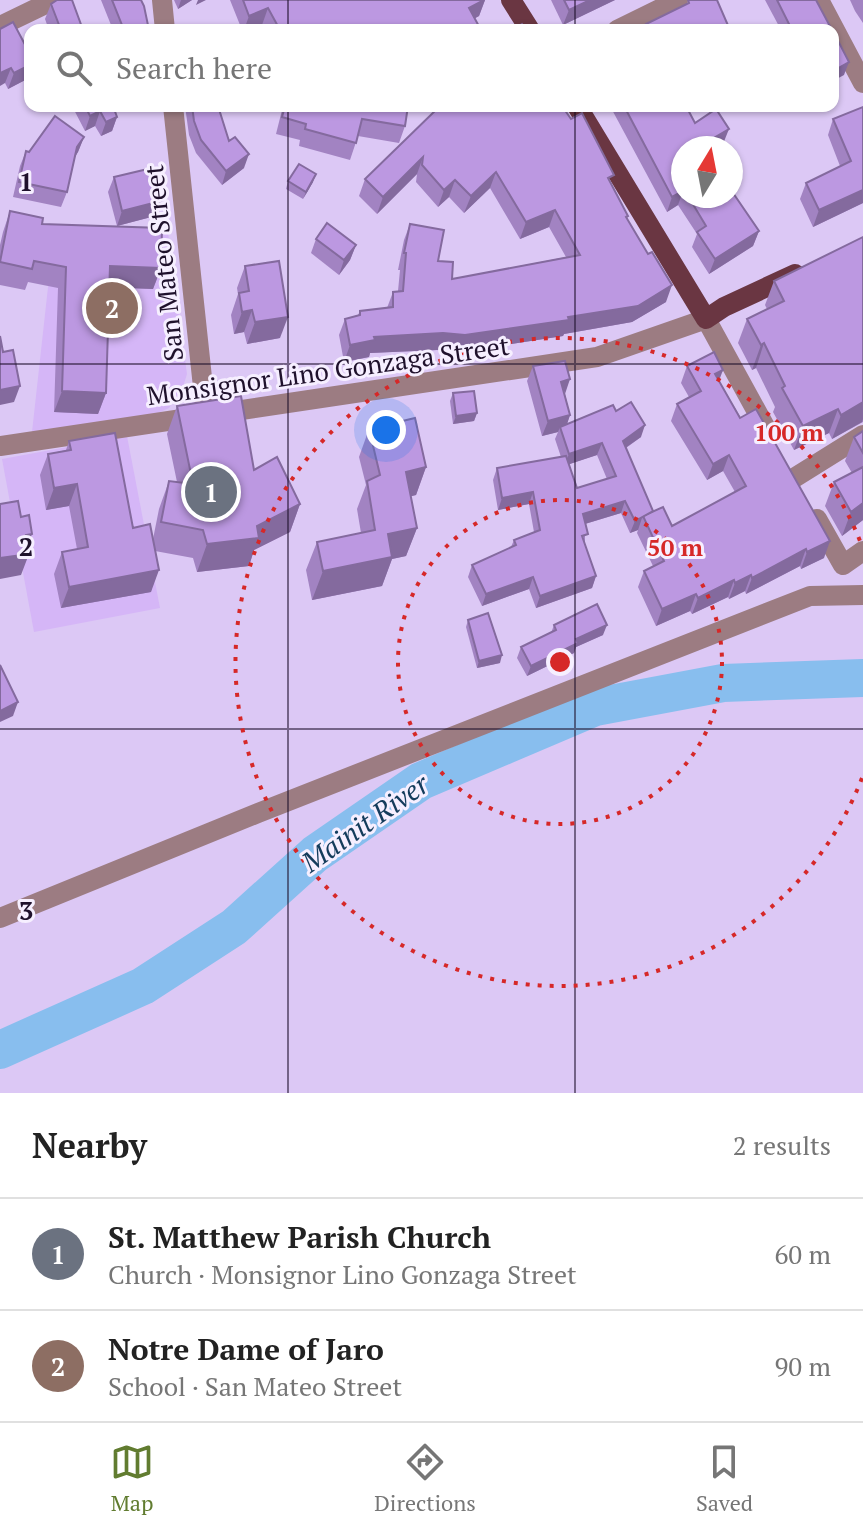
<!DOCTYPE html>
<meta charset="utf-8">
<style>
body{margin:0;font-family:"PT Serif",serif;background:#f2f2f2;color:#222}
.compass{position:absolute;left:671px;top:136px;width:72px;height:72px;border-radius:50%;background:#fff;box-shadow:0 2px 6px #0004;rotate:10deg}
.you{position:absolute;left:386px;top:430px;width:28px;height:28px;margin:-20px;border:6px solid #fff;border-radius:50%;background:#1a73e8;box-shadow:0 0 0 12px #1a73e833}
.badge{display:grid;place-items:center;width:52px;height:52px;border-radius:50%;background:#617c30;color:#fff;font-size:26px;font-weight:700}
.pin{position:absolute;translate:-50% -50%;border:4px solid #fff;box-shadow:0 2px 8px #0006}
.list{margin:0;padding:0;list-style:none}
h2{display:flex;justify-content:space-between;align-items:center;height:104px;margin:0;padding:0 32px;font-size:34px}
h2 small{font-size:26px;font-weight:400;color:#767676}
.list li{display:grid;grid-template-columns:52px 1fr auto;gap:24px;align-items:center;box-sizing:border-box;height:112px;padding:0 32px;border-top:2px solid #e0e0e0}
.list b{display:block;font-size:30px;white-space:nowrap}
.list p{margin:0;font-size:26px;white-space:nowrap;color:#767676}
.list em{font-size:26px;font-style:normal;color:#767676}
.icon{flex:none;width:44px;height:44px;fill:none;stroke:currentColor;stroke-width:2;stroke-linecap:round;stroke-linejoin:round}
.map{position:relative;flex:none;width:863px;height:1093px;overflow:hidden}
.search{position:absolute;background:#fff;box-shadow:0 2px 6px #0004;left:24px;right:24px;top:24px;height:88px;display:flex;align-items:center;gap:20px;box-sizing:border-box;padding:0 28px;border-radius:16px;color:#767676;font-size:30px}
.sheet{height:328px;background:#fff}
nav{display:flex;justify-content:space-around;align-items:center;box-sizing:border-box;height:112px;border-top:2px solid #e0e0e0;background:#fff;font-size:22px;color:#767676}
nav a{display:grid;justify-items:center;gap:4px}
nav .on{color:#617c30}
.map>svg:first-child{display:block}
</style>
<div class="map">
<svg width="863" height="1093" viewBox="0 0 863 1093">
<rect width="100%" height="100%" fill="#dcc8f5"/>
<g fill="#d5b6f7">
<polygon points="168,232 187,374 182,390 169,408 143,420 32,432 53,242 112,240"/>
<polygon points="127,436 160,608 34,632 2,459"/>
</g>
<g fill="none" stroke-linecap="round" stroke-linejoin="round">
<polyline stroke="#88beee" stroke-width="38" points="0,1050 143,986 234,927 315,854 421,781 595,707 723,683 863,678"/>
<g stroke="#9c7c82" stroke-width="20">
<polyline points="162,0 165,30"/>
<polyline points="819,0 863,83"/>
<polyline points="0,26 54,0"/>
<polyline points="617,30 678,0"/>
<polyline points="173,106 206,415"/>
<polyline points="0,446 597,357 706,319 768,432"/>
<polyline points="794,478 863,435"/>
<polyline points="817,519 843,565 863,551"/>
<polyline points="0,918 258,813 810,596 863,595"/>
</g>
<g stroke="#6a3642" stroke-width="20">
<polyline points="511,0 530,30"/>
<polyline points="577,106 706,319 724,307 795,274"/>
</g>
</g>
<g fill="#a283c2" fill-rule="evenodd">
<polygon points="101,0 141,0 149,30 113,30"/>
<polygon points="174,0 192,0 178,9"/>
<polygon points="230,0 485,0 479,16 475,18 481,30 265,30 262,25 250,30 242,30"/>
<polygon points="551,0 615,0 563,25"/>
<polygon points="765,0 816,0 832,30 781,30"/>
<polygon points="850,0 863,0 863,23 855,11"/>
<polygon points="51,4 83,30 49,30 45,19"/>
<polygon points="0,29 30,54 30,75 29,78 8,89 5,83"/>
<polygon points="72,106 113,106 117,117 112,131 101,136 95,126 85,131"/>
<polygon points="185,106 218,106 229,141 244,168 222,185 196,153 189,135"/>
<polygon points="283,106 408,106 405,126 399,143 358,136 350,160 299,146 300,140 276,134"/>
<polygon points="440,106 611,184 628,216 627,218 666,302 632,322 564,334 563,336 459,352 437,350 370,353 369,357 344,362 339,335 345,319 358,315 360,311 387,308 393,292 398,291 400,270 398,270 404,240 410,224 452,279 566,257 549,227 520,239 490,188 464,213 449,197 438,207 416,182 417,174 377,214 359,196 365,179"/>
<polygon points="610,106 686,106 695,123 723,144 717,148 683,148 683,196 731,196 759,231 753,246 709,274 692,247 697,234 678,205 667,212"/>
<polygon points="863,107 863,203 813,227 800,199 806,183 840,166 828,135 833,119"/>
<polygon points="84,137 78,152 75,157 67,192 61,207 13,197 20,166 26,151 29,152"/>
<polygon points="114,177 161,201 155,216 117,226 108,192"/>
<polygon points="288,181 313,182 303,199 286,189"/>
<polygon points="10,211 161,268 153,289 109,287 106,393 98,414 54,412 58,288 28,282 25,290 0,285 0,245 3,232"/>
<polygon points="863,237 863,422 832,439 829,433 794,450 773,412 775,407 756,368 752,370 738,343 747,319 767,309 765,305 774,281"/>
<polygon points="316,239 356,245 350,260 339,275 311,253"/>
<polygon points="245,266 280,338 247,344 244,332 234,334 231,315 238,294 237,288"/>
<path d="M533,366L565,394L570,415L567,424L616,411L641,437L626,448L653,511L672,526L735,492L723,471L707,480L671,421L677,404L689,397L681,383L687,366L719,381L824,558L801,569L800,566L746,594L745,591L729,599L728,597L692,614L690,611L656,626L638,587L644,571L653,566L637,533L638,530L630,533L621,513L585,524V544L596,576L592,588L536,608L529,589L482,606L468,577L472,565L511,547L514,540L534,532L529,504L498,510L493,480L497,468L561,457L555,439L558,432L542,436L527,381ZM597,455L607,479L577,488L569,464Z"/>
<polygon points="453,393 477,413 474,421 453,424 450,401"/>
<polygon points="177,406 254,470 300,504 290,532 254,550 249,566 197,572 193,558 155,551 151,592 61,608 54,574 62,552 77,549 69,506 46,510 40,475 48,454 66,450 69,441 133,528 153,539 159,509 169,481 177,482 167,434"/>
<polygon points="369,429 426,467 416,495 411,496 417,528 406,556 392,559 382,586 312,600 306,570 317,542 361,533 357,509 366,485 359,457"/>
<polygon points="863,431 863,520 842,536 825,506 834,482 852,473 845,461 854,437"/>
<polygon points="468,620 500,663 477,668 466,627"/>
<polygon points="554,625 603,635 576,647 574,653 527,676 517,658 521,647 551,633"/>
</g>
<g fill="#846a9e">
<polygon points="181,0 192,0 178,9"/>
<polygon points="198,0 206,0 196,5"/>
<polygon points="484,0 485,0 479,16 463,25 469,8"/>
<polygon points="590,0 615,0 563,25 569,10"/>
<polygon points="268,8 262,25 250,30 244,30 249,16"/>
<polygon points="849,62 844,75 833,81 833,71"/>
<polygon points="30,65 29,78 8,89 14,73"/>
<polygon points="11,68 5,83 0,86 0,73"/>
<polygon points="100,111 95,126 85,131 90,116"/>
<polygon points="117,117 112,131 101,136 106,122"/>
<polygon points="729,129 723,144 717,148 704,148 705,143"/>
<polygon points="84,137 78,152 72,161 77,147"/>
<polygon points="249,154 244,168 222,185 226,171"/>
<polygon points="423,157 417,174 377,214 383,197"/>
<polygon points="496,172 490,188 464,213 471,196"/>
<polygon points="316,174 313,182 303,199 306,192"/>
<polygon points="455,180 449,197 438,207 444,190"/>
<polygon points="863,190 863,203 813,227 819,210"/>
<polygon points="683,191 678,205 667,212 672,197"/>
<polygon points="161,201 155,216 117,226 122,211"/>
<polygon points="555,210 549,227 520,239 526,222"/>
<polygon points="759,231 753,246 709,274 715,259"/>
<polygon points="356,245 350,260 339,275 344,260"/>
<polygon points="110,266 161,268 153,289 102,287"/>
<polygon points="672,285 666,302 632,322 564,334 563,336 459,352 437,350 370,353 369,357 344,362 350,345 374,337 568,317"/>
<polygon points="252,310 244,332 234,334 242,312"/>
<polygon points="288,317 280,338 247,344 255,322"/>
<polygon points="764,343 756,368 752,370 761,345"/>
<polygon points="723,370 717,386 715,374"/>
<polygon points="570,379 565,394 561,382"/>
<polygon points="20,386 14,402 0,405 0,390"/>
<polygon points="62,391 106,393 98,414 54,412"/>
<polygon points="863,402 863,419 862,422 832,439 841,415"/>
<polygon points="838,409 829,433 794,450 803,426"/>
<polygon points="477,413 474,421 453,424 456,416"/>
<polygon points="570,415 565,430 560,427 558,432 542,436 548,421"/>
<polygon points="645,425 641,437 618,453 623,441"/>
<polygon points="602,443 597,455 564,466 569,454"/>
<polygon points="729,455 723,471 707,480 713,464"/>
<polygon points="426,467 416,495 396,500 406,472"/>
<polygon points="77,484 69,506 46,510 54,488"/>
<polygon points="533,492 529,504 498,510 502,498"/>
<polygon points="625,501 621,513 578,526 583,514"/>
<polygon points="863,503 863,520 842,536 851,512"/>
<polygon points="300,504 290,532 254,550 249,566 197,572 207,544 257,526"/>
<polygon points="642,518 638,530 630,533 635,521"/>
<polygon points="417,528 406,556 392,559 382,586 312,600 323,571 388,534"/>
<polygon points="32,534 25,554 29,554 21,575 0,579 0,558 26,535"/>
<polygon points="830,541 824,558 801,569 807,552"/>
<polygon points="806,549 800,566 746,594 752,578"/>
<polygon points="159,570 151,592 61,608 69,587"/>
<polygon points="751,575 745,591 729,599 735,583"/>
<polygon points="596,576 592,588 536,608 540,596"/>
<polygon points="533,577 529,589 482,606 486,594"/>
<polygon points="734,580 728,597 692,614 698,598"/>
<polygon points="696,594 690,611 656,626 662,609"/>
<polygon points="607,625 603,635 576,647 574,653 527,676 531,666 576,639"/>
<polygon points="502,655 500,663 477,668 479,661"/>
<polygon points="18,702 13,716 0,722 0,711"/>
</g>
<g fill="#bc98e1" stroke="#846a9e" stroke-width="2">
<polygon points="57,0 72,0 83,30 61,30 51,4"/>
<polygon points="112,0 141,0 144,6 149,30 124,30"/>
<polygon points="243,0 484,0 469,8 481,30 438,30 436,27 430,30 280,30 268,8 249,16"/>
<polygon points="564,0 590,0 569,10"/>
<polygon points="688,0 717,0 730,30 649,30 646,24 689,3"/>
<polygon points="777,0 816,0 832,30 792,30"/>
<polygon points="13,22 30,54 30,65 14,73 11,68 0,73 0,29"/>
<polygon points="522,24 526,30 512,30"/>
<polygon points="833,31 849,62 833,71"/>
<polygon points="85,106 113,106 117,117 106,122 100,111 90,116"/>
<polygon points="192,106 218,106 229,141 235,137 249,154 226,171 201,140 194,121"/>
<polygon points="285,106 408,106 405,126 362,119 356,143 305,129 306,124 282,117"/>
<polygon points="440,106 562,106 571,119 582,113 614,175 608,178 628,216 626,217 648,254 652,252 672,285 638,306 568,317 569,320 465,335 443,333 374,337 375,340 350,345 345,319 360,315 360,311 393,307 393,292 403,291 406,253 404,253 410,224 444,230 438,261 453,262 452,279 580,255 555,210 526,222 496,172 471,196 455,180 444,190 422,165 423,157 383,197 365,179"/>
<polygon points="624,106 686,106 695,123 716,109 729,129 705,143 708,148 683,148 683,191 672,197"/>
<polygon points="863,107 863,190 819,210 806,183 851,161 833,119"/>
<polygon points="55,116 84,137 77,147 67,192 19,182 26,151 29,152"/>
<polygon points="299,164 316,174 306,192 288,181"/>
<polygon points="152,168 161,201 122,211 114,177"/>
<polygon points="731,190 759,231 715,259 697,232 706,226 688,196 731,196"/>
<polygon points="10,211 43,218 42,224 162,228 161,268 110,266 106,393 62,391 66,267 34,261 32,269 0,262"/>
<polygon points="327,223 356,245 344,260 316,239"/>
<polygon points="863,237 863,402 841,415 838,409 803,426 782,388 785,386 764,343 761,345 747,319 784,301 774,281"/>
<polygon points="279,261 288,317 255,322 252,310 242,312 239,293 249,291 245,266"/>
<polygon points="0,336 3,352 13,350 20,386 0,390"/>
<polygon points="714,352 723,370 715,374 740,418 756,409 830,541 807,552 806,549 752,578 751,575 735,583 734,580 698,598 696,594 662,609 644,571 664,561 643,516 663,507 672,526 746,486 729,455 713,464 677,404 701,391 687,366"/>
<polygon points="565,361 570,379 561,382 570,415 548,421 533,366"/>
<polygon points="474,391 477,413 456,416 453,393"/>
<polygon points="241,396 254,470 277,457 300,504 257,526 259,538 207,544 203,530 161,522 169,481 193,484 177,406"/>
<polygon points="631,402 645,425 623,441 653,511 635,521 625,501 583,514 588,534 582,536 596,576 540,596 533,577 486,594 472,565 516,545 514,540 540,530 533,492 502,498 497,468 566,456 577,488 616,476 602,443 569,454 560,427 613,405 616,411"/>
<polygon points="415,418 426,467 406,472 417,528 388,534 392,557 323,571 317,542 375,530 367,481 380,475 369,429"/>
<polygon points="863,431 863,453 854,437"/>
<polygon points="115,433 133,528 150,524 159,570 69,587 62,552 88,547 77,484 54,488 48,454 71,450 69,441"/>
<polygon points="863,467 863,503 851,512 834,482"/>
<polygon points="18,501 21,517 29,515 32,534 26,535 29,554 0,558 0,504"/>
<polygon points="597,604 607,625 576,639 578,643 531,666 521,647 556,630 554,625"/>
<polygon points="488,613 502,655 479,661 468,620"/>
<polygon points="0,665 18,702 0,711"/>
</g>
<path fill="none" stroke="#1f112c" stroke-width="2" stroke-opacity="0.55" d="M288,0V30M575,0V30M288,106V1093M575,106V1093M0,364H863M0,729H863"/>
<g fill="none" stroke="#d62828" stroke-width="4" stroke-dasharray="4 8">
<circle cx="560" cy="662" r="162"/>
<path d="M862 778A324 324 0 1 1 862 546"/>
</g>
<g text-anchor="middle" stroke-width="6" stroke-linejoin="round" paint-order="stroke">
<g font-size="26" fill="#1f112c" stroke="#f6efff">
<text transform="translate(164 263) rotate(-96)" y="9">San Mateo Street</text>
<text transform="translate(328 371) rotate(-8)" y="9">Monsignor Lino Gonzaga Street</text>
</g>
<g font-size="28" font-style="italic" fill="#143c5c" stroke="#f6efff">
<text transform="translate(365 823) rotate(-35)" y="10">Mainit River</text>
</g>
</g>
<g font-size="26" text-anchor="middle" font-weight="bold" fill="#1f112c" stroke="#f6efff" stroke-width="6" stroke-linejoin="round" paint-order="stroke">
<text x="26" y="191">1</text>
<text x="26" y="556">2</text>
<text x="26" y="920">3</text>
</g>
<circle cx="560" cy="662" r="12" fill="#d62828" stroke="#f6efff" stroke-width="4"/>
<g font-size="24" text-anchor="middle" font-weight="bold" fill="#d62828" stroke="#f6efff" stroke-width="6" stroke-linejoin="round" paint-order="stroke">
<text x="789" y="441">100 m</text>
<text x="675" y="556">50 m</text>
</g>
</svg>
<svg class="compass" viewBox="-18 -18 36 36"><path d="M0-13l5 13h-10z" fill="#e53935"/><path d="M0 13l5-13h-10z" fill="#767676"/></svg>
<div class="you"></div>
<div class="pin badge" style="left:211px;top:492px;background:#6b7280">1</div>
<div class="pin badge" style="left:112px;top:308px;background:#8d6e63">2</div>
<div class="search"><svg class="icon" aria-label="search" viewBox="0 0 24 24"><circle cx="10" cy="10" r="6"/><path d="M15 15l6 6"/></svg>Search here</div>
</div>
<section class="sheet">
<h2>Nearby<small>2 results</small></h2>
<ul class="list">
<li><span class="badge" style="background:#6b7280">1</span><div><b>St. Matthew Parish Church</b><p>Church · Monsignor Lino Gonzaga Street</p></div><em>60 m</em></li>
<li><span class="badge" style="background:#8d6e63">2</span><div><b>Notre Dame of Jaro</b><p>School · San Mateo Street</p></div><em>90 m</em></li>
</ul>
</section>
<nav>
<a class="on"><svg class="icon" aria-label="map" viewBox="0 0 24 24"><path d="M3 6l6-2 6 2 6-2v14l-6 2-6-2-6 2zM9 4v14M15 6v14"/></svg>Map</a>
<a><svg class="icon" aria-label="directions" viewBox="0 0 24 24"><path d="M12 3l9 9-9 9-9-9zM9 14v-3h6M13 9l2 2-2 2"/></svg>Directions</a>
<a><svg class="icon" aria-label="saved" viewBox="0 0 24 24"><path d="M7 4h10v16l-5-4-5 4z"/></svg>Saved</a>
</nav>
